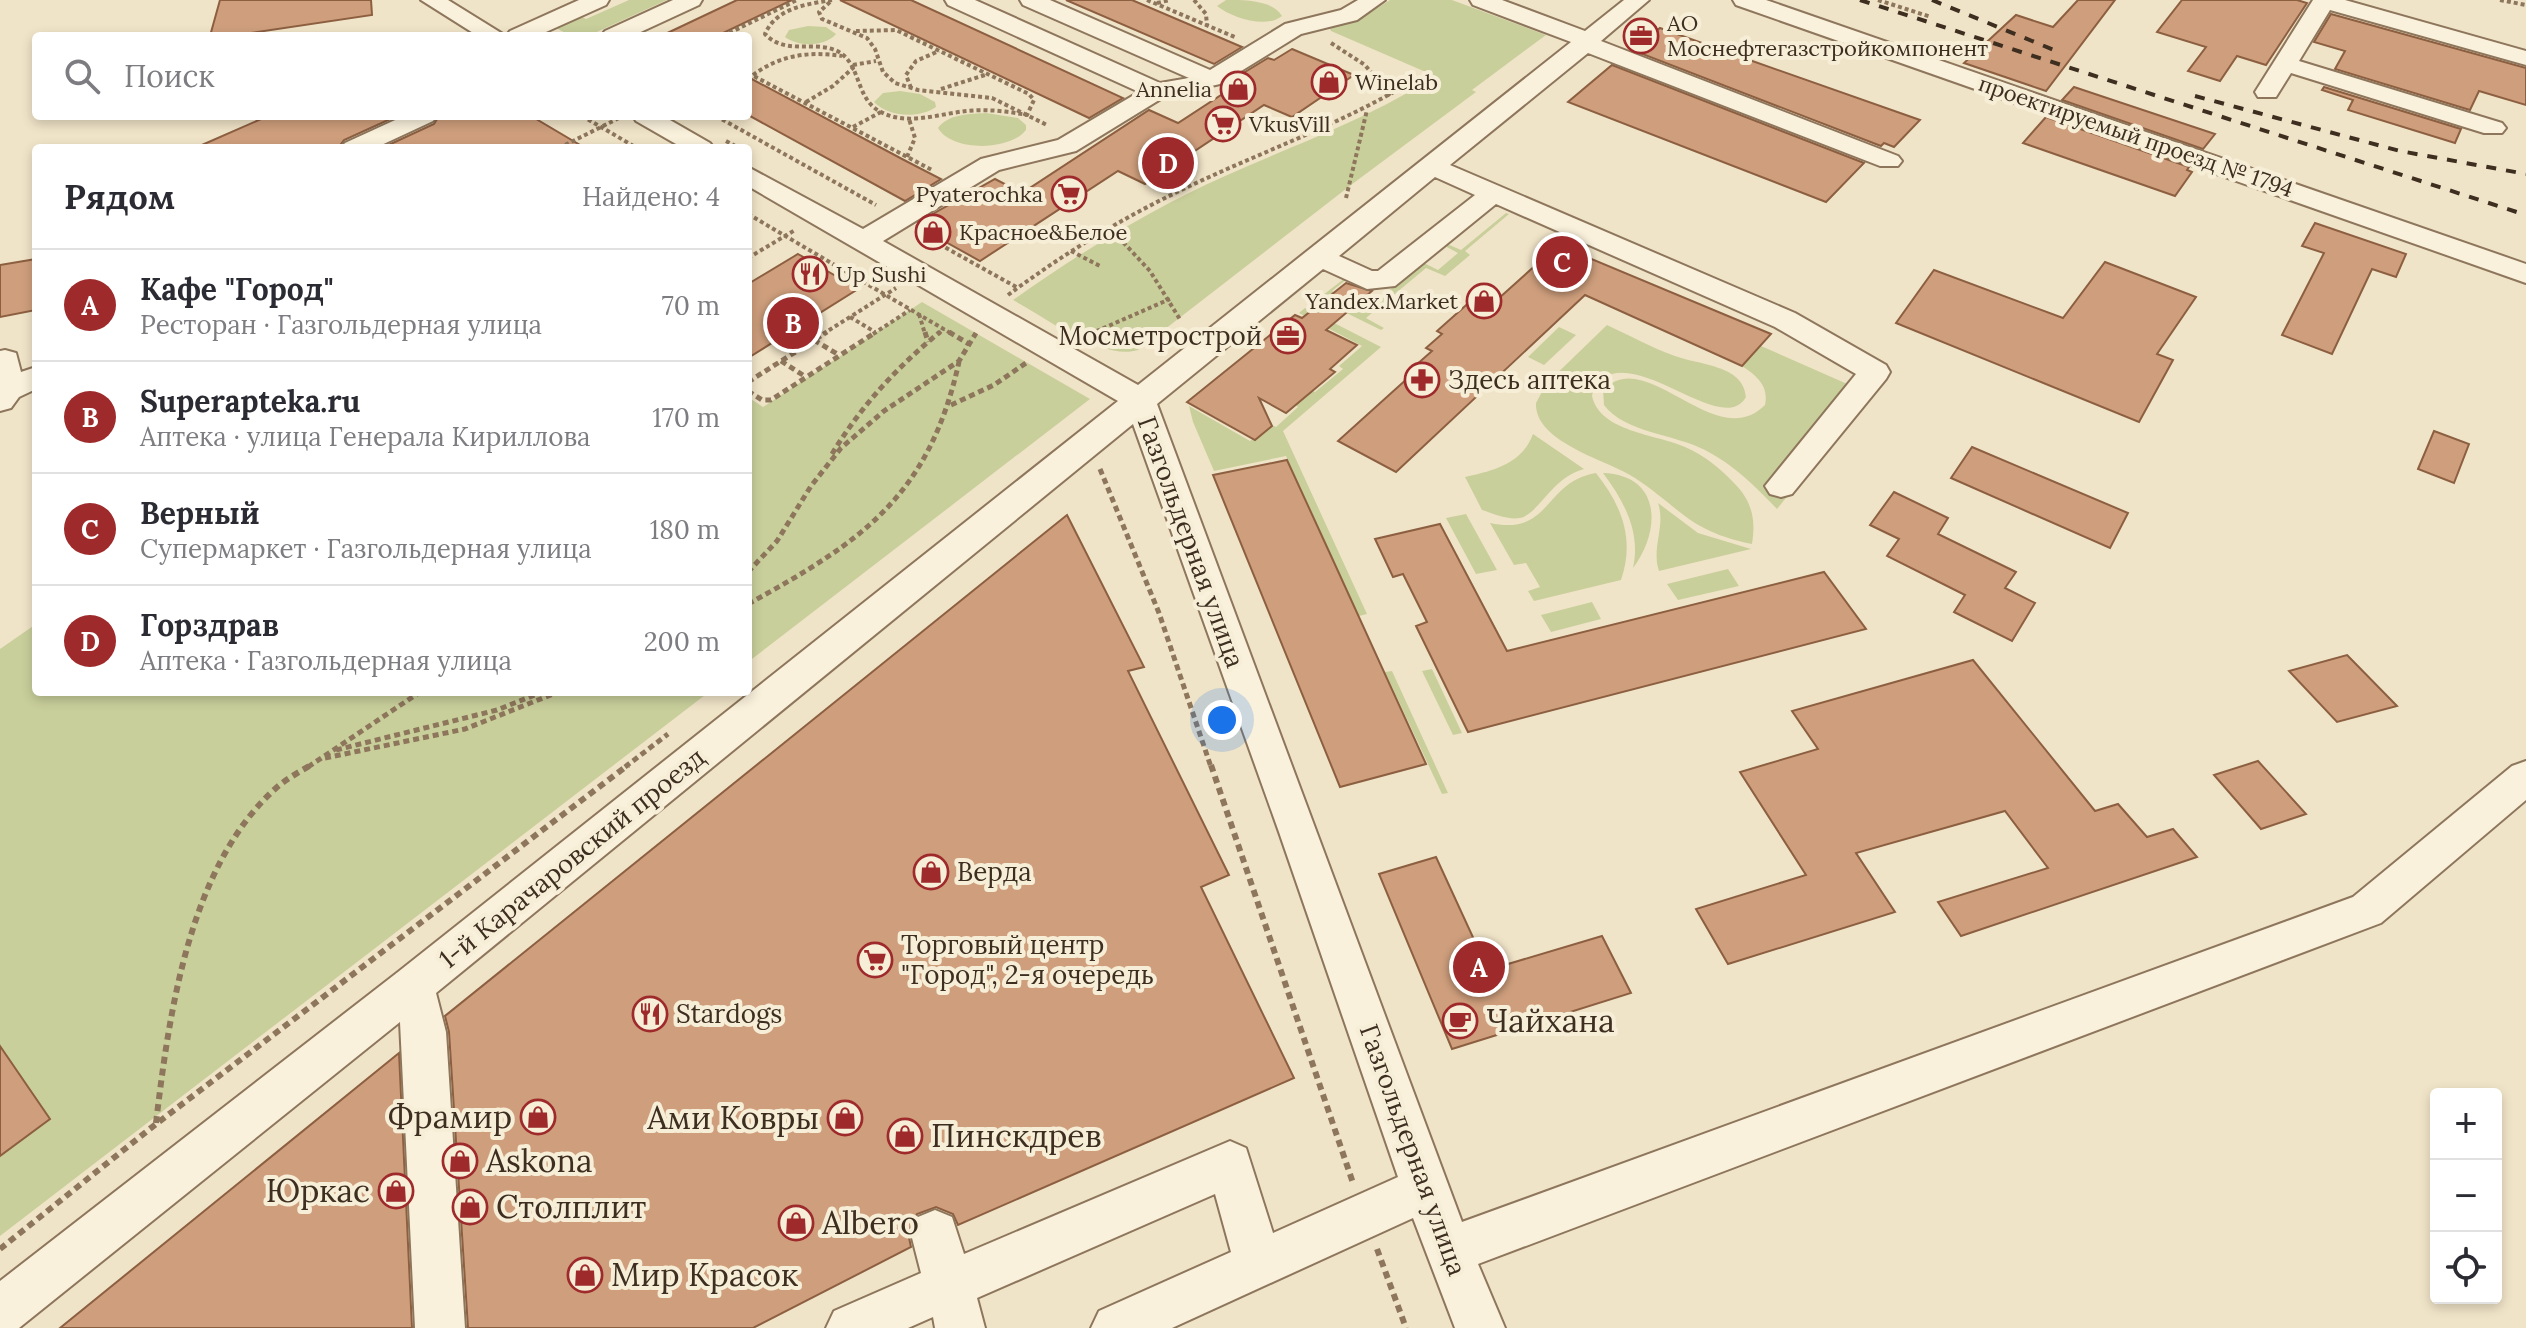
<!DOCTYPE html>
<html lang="ru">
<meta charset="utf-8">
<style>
body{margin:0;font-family:Lora,serif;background:#f7f7f7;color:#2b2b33}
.controls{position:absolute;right:24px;bottom:24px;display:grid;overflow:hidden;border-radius:8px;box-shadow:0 4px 12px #0003}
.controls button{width:72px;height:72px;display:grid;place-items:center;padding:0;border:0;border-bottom:2px solid #e1e1e2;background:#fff;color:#2b2b33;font:40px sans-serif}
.you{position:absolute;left:1222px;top:720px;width:28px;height:28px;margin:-20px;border:6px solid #fff;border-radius:50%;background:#1a73e8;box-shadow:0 0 0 12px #1a73e833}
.badge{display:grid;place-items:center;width:52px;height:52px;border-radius:50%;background:#9e2a2b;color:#fff;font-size:26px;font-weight:700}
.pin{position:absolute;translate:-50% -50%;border:4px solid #fff;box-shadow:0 2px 8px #0006}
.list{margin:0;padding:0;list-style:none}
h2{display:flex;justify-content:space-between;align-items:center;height:104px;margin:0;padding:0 32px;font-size:34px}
h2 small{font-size:26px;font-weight:400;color:#7c7c81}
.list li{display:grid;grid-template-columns:52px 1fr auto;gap:24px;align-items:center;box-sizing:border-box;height:112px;padding:0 32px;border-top:2px solid #e1e1e2}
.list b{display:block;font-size:30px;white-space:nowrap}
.list p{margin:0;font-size:26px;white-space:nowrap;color:#7c7c81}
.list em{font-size:26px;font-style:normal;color:#7c7c81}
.icon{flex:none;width:44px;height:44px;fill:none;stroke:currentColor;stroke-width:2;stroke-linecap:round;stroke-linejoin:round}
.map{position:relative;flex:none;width:2526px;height:1328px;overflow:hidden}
.search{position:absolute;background:#fff;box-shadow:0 4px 12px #0003;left:32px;top:32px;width:720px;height:88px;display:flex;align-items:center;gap:20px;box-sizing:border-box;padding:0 28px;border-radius:8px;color:#7c7c81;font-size:30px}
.panel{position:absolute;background:#fff;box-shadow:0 4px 12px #0003;left:32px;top:144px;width:720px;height:552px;border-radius:8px}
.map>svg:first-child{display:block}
</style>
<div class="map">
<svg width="2526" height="1328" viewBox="0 0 2526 1328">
<rect width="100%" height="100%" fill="#f0e4c8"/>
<g fill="#c9cf9b">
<polygon points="629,0 667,0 588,36 571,36 556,28 563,20 577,14 586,19"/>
<path d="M1226,0C1246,0 1272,0 1282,16C1266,29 1232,18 1217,6Z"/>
<path d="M1390,0H1452L1546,35L1472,90L1476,92L1355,182L1138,350C1103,361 1045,317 1013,300C1081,252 1149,210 1225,176C1296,144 1369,119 1435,76L1331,31L1329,27L1357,21Z"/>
<path d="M808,26L826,27L836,34C825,47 798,47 785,37L789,30Z"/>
<path d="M900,91L920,94L935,102L936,107C919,119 888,117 874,102L883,93Z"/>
<path d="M986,113L1018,118L1026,125V130C1010,151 952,152 938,128C948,114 969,114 986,113Z"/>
<polygon points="1506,213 1509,214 1465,251 1470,255 1445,276 1426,268 1366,318 1384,328 1381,330 1318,299 1345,278 1347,279 1332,291 1368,309 1422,262 1438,270 1458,253 1443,245 1445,243 1461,250"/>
<polygon points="922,302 1090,399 748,662 748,397 763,407"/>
<polygon points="1305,308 1381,347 1283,431 1367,614 1359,616 1286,456 1214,471 1193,422 1189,406 1250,441 1270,424 1276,427 1298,407 1295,404 1311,390 1315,392 1343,369 1339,366 1362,346 1299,313"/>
<path d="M1607,325C1629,335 1652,348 1675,356C1699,365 1744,365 1746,397C1725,434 1654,363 1612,374C1600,378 1594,384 1592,396C1600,432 1656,434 1685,447C1704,455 1720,468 1734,483C1752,501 1756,519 1752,544C1689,531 1683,510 1635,478C1610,461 1534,443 1536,403L1546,384Z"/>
<polygon points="1559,327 1576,335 1544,365 1528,357"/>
<path d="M1761,346L1870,394L1777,509C1755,486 1734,465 1705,450C1674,434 1625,433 1604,405L1603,390C1647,344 1715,455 1765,405C1769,386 1757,376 1742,366Z"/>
<path d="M1533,434L1584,469C1551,478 1539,514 1520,518C1508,520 1494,514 1482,510L1465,477C1493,471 1522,464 1533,434Z"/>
<path d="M1596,473C1622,506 1635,539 1621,580L1534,601L1528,591L1540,587L1526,563L1514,565L1490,523C1552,536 1543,482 1596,473Z"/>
<path d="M1603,473C1662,475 1661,531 1633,568C1641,532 1624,501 1603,473Z"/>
<path d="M1658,503L1698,533L1751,549L1659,571C1651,548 1666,526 1658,503Z"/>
<polygon points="1466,514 1497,570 1476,574 1446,518"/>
<polygon points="1728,569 1739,586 1678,600 1667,584"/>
<polygon points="1592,602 1601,619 1551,632 1541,615"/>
<polygon points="36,624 36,692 709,692 0,1236 0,649"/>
<polygon points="1432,669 1462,733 1453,735 1422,671"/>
<polygon points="1392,671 1448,793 1442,794 1385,672"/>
</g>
<g fill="#cf9f7d" stroke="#8d5f41" stroke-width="2">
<polygon points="220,0 371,0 372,15 230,36 210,36"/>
<polygon points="737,0 792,0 717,36 661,36"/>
<polygon points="840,0 911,0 1123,98 1089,118"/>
<polygon points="1066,0 1132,0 1242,47 1214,64"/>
<polygon points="2078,0 2115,0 2046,91 1964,63 2016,15 2053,27"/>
<polygon points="2182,0 2297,0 2307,3 2266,65 2237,56 2220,81 2188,71 2206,47 2157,32"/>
<polygon points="2331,14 2526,68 2526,105 2479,91 2470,110 2335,69 2345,51 2314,42"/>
<polygon points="1660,28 1741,57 1920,120 1894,147 1884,143 1881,146 1632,50"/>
<polygon points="1292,49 1354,75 1292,117 1264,105 1145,184 1118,171 980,261 917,226 934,216 931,215 995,179 1022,193 1149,110 1178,123 1247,78 1240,75 1268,58 1274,60"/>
<polygon points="1612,65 1864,163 1826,202 1568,102"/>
<polygon points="748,77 904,160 941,179 905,201 748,115"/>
<polygon points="2074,87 2215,134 2203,149 2062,100"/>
<polygon points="2324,87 2461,129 2455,143 2348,110 2353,100 2322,90"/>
<polygon points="268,116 397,116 344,140 338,148 195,148"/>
<polygon points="439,116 531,116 585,148 382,148 434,124"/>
<polygon points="2046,117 2189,167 2187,170 2192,172 2175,196 2023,143"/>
<polygon points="2315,223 2406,254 2396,277 2372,269 2332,354 2282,335 2324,253 2302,246"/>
<polygon points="1558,245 1771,334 1742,366 1585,295 1396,472 1338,441 1419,368 1415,366 1432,351 1426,348 1442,334 1437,331 1482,291 1498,299"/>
<polygon points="798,254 858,289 748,358 748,284"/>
<polygon points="36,259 36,310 0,317 0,265"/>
<polygon points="2105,262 2196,297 2157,354 2173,360 2139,422 1896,323 1934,270 2063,318"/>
<polygon points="1346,283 1372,291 1326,330 1357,345 1330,369 1335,372 1286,413 1259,398 1272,426 1255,440 1187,402 1295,315 1302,318"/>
<polygon points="2434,431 2469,444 2454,483 2418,469"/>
<polygon points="1972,447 2128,513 2110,548 1951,478"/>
<polygon points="1287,460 1332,558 1426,764 1340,787 1213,475"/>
<polygon points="1894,492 1948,518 1938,534 2016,572 2005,588 2035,603 2012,641 1954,612 1965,595 1887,556 1899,539 1870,525"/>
<polygon points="1067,515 1144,667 1128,671 1229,875 1201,887 1294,1078 958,1225 953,1214 936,1207 917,1214 908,1233 911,1247 753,1328 468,1328 449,1032 445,1016"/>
<polygon points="1440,524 1507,651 1824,572 1866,629 1468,732 1416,626 1427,622 1403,574 1393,577 1375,539"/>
<polygon points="2347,655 2397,706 2337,722 2289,671"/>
<polygon points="1973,660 2095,811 2118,804 2147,837 2173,829 2197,857 1961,936 1938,902 2048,868 2005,811 1856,853 1895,912 1728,964 1696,909 1806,875 1740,772 1818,749 1792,711"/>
<polygon points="2258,761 2306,814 2261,829 2214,775"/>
<polygon points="1436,857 1488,970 1602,936 1631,993 1452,1049 1379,874"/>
<polygon points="0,1046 50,1119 0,1156"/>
<polygon points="399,1053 412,1328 60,1328"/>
</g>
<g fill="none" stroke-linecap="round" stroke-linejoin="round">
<g stroke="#8d765c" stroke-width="4">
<g id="minor">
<polygon points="421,0 448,0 506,36 510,31 579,0 609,0 606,5 537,36 478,36"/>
<polygon points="673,0 702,0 699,5 632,36 601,36 605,31"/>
<path d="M945,0H975L1160,83L1189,78L1023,5L1020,0H1050L1210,70L1285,24L1341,10L1358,0H1385L1357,20L1301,34L1220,84L1164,97L1076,151L999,170L883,241L1138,385L1571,42L1473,5L1470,0H1502L1585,31L1624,0H1649L1601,41L1898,156L1902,161L1898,166H1880L1588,53L1450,165L1795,313L1886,365L1890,372L1886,379L1792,494L1781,497L1770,494L1765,486L1856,374L1775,327L1496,204L1395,286L1367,289L1323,269L1157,404L1462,1222L2353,897L2512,766L2526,761V800L2381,923L1478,1264L1505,1328H1455L1413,1218L1172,1328H1091L1099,1311L1231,1252L1215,1194L977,1298L985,1328H935L933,1317L908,1328H826L834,1311L921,1273L911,1234L918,1217L935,1210L952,1217L964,1254L1230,1141L1246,1148L1273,1233L1398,1177L1279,832L1133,424L436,993L446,1032L465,1328H415L400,1022L19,1328H0V1281L398,972L1118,401L748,186V167L863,229L981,159L1058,140L1139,92L948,5ZM1435,177L1475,195L1378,271H1372L1339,256Z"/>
<polygon points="1733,0 1766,0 2526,264 2526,283 1736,5"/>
<polygon points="2313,0 2345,0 2526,51 2526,65 2330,10 2299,61 2502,123 2506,128 2502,133 2484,133 2291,73 2276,97 2258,97 2255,92"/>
<polygon points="404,116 436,116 433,121 375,148 341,148 345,143"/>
<polygon points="633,116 663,116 710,143 714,148 683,148 636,121"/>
<polygon points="5,350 16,353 21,372 36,367 36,389 19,397 11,408 0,411 0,351"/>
</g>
</g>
<g stroke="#8d765c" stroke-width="4" stroke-dasharray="4 3" stroke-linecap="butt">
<path d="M832,0C807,4 776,8 765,34C785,55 811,41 835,50C862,61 854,99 881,112C907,126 938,114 966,111C986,109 1007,111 1027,115L1034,100L1029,94L896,30L856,31"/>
<polyline points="1147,0 1237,38"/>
<polyline points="1194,0 1206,14 1207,26"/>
<polyline points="1878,0 1931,17"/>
<polyline points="2500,0 2526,5"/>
<polyline points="830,2 819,12 822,19 867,38 875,49 883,72 895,83 918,90 992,98 1047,125"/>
<polyline points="1157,3 1170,0"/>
<polyline points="723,36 797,0"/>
<polyline points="1331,43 1365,65 1390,96"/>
<polyline points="853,65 876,61"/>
<polyline points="748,73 932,170"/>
<path d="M753,75C780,55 809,51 842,56"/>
<polyline points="911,88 906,75 916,61 939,51"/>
<polyline points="941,89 988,74"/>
<polyline points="806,102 833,86 854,67"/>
<polyline points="582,116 637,148"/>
<polyline points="716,116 876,205"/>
<polyline points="853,127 881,112"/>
<polyline points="726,141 739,148"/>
<polyline points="559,148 619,118"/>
<polyline points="907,157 915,138 909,119"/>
<polyline points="1346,198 1367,110"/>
<polyline points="748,214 952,334"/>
<polyline points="1109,227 1150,271 1181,321"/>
<polyline points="921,234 1018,288"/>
<polyline points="1071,251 1100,266"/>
<polyline points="748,258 795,230"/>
<path d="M1008,295C1066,252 1127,215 1192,185C1268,149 1347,122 1419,77"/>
<polyline points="919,314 925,334"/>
<polyline points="850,317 875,332"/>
<polyline points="823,334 896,288"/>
<polyline points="873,334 910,310"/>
<polyline points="938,334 944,329"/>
<polyline points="1090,334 1170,299"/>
</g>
<g stroke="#8d765c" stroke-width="5" stroke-dasharray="6 4" stroke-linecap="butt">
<polyline points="925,332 928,342"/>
<polyline points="949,332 969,344"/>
<polyline points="1083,337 1094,332"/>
<polyline points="814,340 839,355"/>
<polyline points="781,361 806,377"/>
<polyline points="748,382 827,332"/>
<polyline points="748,391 762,400 771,400 876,332"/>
<polyline points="951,405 994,385 1026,363"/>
<path d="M832,454C861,406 897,367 940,332"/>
<polyline points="1100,469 1159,613 1211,767"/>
<polyline points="748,572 777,541 811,486 841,448 884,411 959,361 976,333"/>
<path d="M748,604C863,541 929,496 959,362"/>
<polyline points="336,750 497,710 542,692"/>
<polyline points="325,758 465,729 558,692"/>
<polyline points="308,767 420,692"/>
<polyline points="625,767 668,734"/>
</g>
<g stroke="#8d765c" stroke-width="6" stroke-dasharray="7 5" stroke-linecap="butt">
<polyline points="1211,765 1353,1183"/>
<path d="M156,1123C169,1014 189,867 275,789C286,779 299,772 311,765"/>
<polyline points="0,1249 156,1124 628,765"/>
<polyline points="1377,1249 1406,1328"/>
</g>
<use href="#minor" fill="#faf1dc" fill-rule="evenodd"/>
<g stroke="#3d2e20" stroke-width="4" stroke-dasharray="10 10" stroke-linecap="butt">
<polyline points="1860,0 2526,215"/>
<polyline points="1932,0 2054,50"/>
<polyline points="2195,96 2400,151 2526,174"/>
</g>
</g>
<defs>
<g id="office-ring" transform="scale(1.8)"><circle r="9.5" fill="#f7eed8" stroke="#9e2a2b" stroke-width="1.5"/><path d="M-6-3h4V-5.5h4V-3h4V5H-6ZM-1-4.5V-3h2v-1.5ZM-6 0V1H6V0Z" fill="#9e2a2b"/></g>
<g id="shop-ring" transform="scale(1.8)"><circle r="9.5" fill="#f7eed8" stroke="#9e2a2b" stroke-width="1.5"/><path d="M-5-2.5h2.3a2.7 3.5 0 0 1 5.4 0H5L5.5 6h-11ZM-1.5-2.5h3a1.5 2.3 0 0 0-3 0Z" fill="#9e2a2b"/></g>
<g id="supermarket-ring" transform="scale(1.8)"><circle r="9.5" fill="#f7eed8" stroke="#9e2a2b" stroke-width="1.5"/><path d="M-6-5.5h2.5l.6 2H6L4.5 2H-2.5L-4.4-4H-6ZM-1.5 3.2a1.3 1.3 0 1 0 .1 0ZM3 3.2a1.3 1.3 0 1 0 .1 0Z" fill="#9e2a2b"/></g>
<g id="restaurant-ring" transform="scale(1.8)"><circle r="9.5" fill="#f7eed8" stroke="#9e2a2b" stroke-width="1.5"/><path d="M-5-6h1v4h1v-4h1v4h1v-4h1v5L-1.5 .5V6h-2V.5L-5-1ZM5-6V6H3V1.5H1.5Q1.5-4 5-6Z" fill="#9e2a2b"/></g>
<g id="pharmacy-ring" transform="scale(1.8)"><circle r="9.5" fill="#f7eed8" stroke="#9e2a2b" stroke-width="1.5"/><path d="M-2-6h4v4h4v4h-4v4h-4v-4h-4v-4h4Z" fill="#9e2a2b"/></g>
<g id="cafe-ring" transform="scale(1.8)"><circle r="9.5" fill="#f7eed8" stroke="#9e2a2b" stroke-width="1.5"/><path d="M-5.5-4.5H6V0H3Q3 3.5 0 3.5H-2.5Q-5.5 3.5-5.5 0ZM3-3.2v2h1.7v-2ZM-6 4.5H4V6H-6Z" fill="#9e2a2b"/></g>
</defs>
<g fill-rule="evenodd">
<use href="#office-ring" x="1641" y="36"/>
<use href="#shop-ring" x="1329" y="82"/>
<use href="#shop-ring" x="1238" y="89"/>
<use href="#supermarket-ring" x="1223" y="124"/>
<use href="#supermarket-ring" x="1069" y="194"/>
<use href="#shop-ring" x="933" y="232"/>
<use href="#restaurant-ring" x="810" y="274"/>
<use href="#shop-ring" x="1484" y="301"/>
<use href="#office-ring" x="1288" y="336"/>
<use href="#pharmacy-ring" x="1422" y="380"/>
<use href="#shop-ring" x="931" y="872"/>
<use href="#supermarket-ring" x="875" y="960"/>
<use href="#restaurant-ring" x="650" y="1014"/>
<use href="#cafe-ring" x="1460" y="1021"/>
<use href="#shop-ring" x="538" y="1117"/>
<use href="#shop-ring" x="845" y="1118"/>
<use href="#shop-ring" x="905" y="1136"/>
<use href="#shop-ring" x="460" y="1161"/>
<use href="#shop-ring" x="396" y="1191"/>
<use href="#shop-ring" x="470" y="1207"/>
<use href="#shop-ring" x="796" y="1223"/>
<use href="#shop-ring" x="585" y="1275"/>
</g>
<g text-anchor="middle" stroke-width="8" stroke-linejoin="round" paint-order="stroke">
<g font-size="22" fill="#3d2e20" stroke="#f7eed8" text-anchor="start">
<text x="1667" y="31">АО<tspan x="1667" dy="25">Моснефтегазстройкомпонент</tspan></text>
<text x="1355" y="90">Winelab</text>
<text x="1212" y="97" text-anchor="end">Annelia</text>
<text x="1249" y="132">VkusVill</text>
<text x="1043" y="202" text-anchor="end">Pyaterochka</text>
<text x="959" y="240">Красное&amp;Белое</text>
<text x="836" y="282">Up Sushi</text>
<text x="1458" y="309" text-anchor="end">Yandex.Market</text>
</g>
<g font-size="22" fill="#3d2e20" stroke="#f7eed8">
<text transform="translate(2136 136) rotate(19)" y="8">проектируемый проезд № 1794</text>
</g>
<g font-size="26" fill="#3d2e20" stroke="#f7eed8" text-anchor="start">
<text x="1262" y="345" text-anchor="end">Мосметрострой</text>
<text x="1448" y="389">Здесь аптека</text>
<text x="957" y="881">Верда</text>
<text x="901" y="954">Торговый центр<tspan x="901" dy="30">"Город", 2-я очередь</tspan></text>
<text x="676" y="1023">Stardogs</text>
</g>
<g font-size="26" fill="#3d2e20" stroke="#f7eed8">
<text transform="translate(1191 542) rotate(70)" y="9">Газгольдерная улица</text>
<text transform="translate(572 858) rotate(-39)" y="9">1-й Карачаровский проезд</text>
<text transform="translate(1413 1150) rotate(70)" y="9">Газгольдерная улица</text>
</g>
<g font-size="32" fill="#3d2e20" stroke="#f7eed8" text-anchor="start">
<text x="1486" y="1032">Чайхана</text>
<text x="512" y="1128" text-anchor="end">Фрамир</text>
<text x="819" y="1129" text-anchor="end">Ами Ковры</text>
<text x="931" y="1147">Пинскдрев</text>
<text x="486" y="1172">Askona</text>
<text x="370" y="1202" text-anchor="end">Юркас</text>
<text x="496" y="1218">Столплит</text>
<text x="822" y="1234">Albero</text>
<text x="611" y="1286">Мир Красок</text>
</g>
</g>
</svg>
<div class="controls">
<button>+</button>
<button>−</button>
<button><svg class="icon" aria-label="locate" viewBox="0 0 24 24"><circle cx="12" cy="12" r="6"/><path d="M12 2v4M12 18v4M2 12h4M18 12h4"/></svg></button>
</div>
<div class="you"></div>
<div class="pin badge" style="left:1479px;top:967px">A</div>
<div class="pin badge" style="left:793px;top:323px">B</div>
<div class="pin badge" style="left:1562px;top:262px">C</div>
<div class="pin badge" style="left:1168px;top:163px">D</div>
<div class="search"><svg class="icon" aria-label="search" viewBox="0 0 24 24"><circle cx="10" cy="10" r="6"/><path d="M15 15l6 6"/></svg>Поиск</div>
<section class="panel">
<h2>Рядом<small>Найдено: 4</small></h2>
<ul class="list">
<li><span class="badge">A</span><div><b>Кафе &quot;Город&quot;</b><p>Ресторан · Газгольдерная улица</p></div><em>70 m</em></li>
<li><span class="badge">B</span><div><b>Superapteka.ru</b><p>Аптека · улица Генерала Кириллова</p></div><em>170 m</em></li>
<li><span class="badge">C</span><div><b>Верный</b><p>Супермаркет · Газгольдерная улица</p></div><em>180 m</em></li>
<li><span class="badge">D</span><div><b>Горздрав</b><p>Аптека · Газгольдерная улица</p></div><em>200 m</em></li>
</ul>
</section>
</div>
